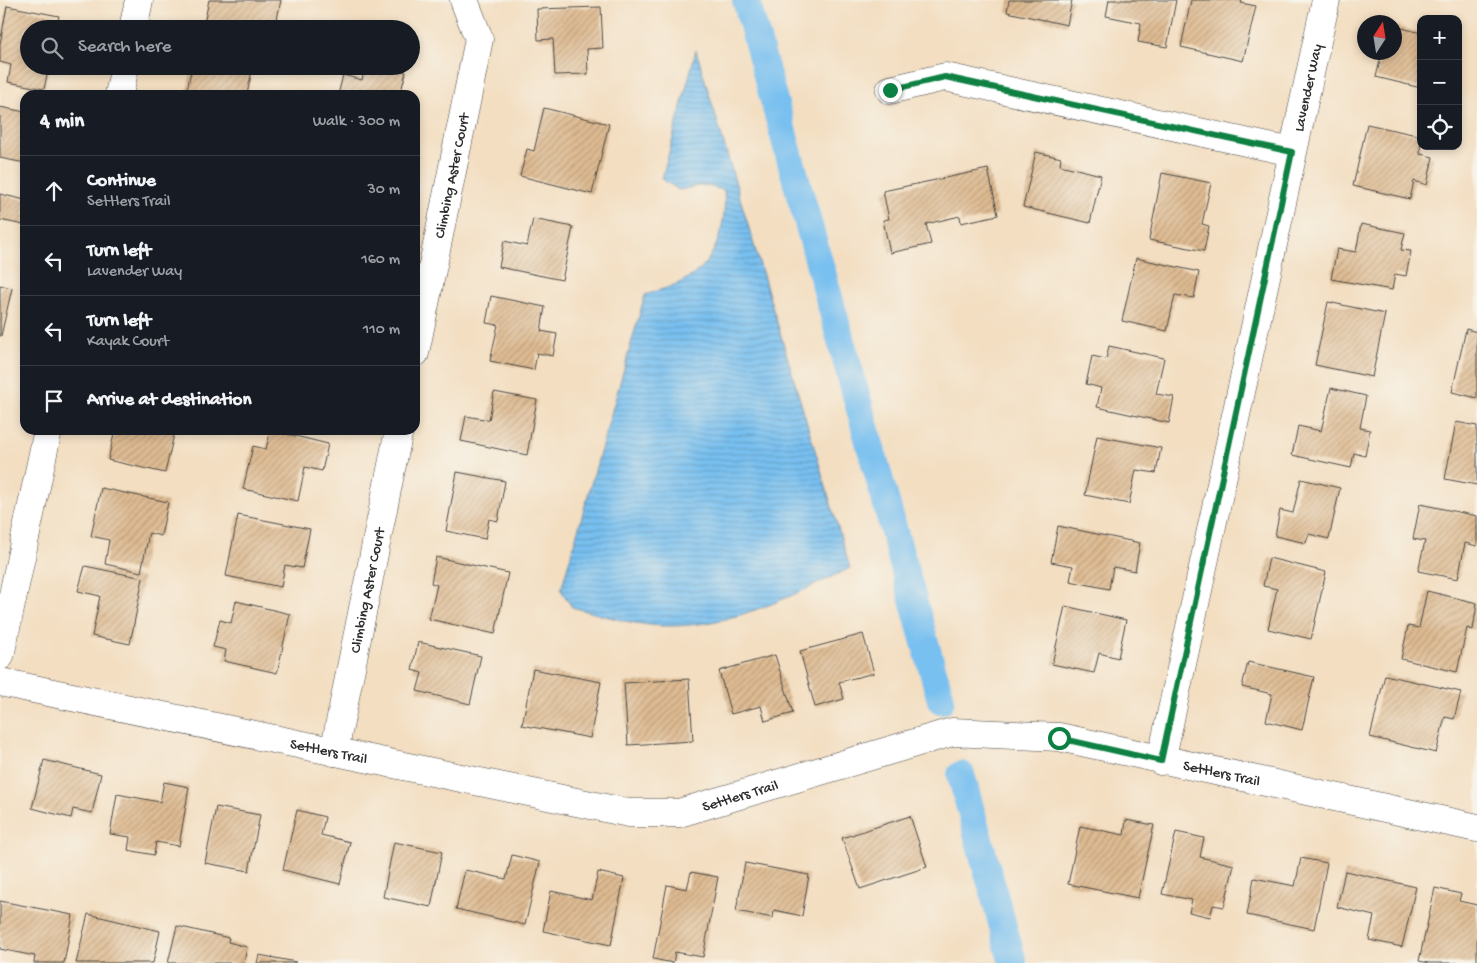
<!DOCTYPE html>
<meta charset="utf-8">
<style>
body{margin:0;font-family:"Gochi Hand",sans-serif;background:#242831;color:#f1f3f6}
.controls{position:absolute;right:15px;top:15px;display:grid;overflow:hidden;border-radius:10px;box-shadow:0 2px 8px #0003}
.controls button{width:45px;height:45px;display:grid;place-items:center;padding:0;border:0;border-bottom:1px solid #363941;background:#171b24;color:#f1f3f6;font:25px sans-serif}
.compass{position:absolute;left:1357px;top:15px;width:45px;height:45px;border-radius:50%;background:#171b24;box-shadow:0 2px 8px #0003;rotate:12deg}
.stop{position:absolute;width:15px;height:15px;margin:-11px;border:4px solid #0b8043;border-radius:50%;background:#fff}
.stop.end{background:#0b8043;border-color:#fff;box-shadow:0 1px 5px #0008}
.list{margin:0;padding:0;list-style:none}
h2{display:flex;justify-content:space-between;align-items:center;height:65px;margin:0;padding:0 20px;font-size:21px}
h2 small{font-size:16px;font-weight:400;color:#9ea1a6}
.list li{display:grid;grid-template-columns:32px 1fr auto;gap:15px;align-items:center;box-sizing:border-box;height:70px;padding:0 20px;border-top:1px solid #363941}
.list b{display:block;font-size:19px;white-space:nowrap}
.list p{margin:0;font-size:16px;white-space:nowrap;color:#9ea1a6}
.list em{font-size:16px;font-style:normal;color:#9ea1a6}
.icon{flex:none;width:28px;height:28px;fill:none;stroke:currentColor;stroke-width:2;stroke-linecap:round;stroke-linejoin:round}
.map{position:relative;flex:none;width:1477px;height:963px;overflow:hidden}
.search{position:absolute;background:#171b24;box-shadow:0 2px 8px #0003;left:20px;top:20px;width:400px;height:55px;display:flex;align-items:center;gap:12px;box-sizing:border-box;padding:0 18px;border-radius:28px;color:#9ea1a6;font-size:19px}
.panel{position:absolute;background:#171b24;box-shadow:0 2px 8px #0003;left:20px;top:90px;width:400px;height:345px;border-radius:15px}
.map>svg:first-child{display:block}
</style>
<div class="map">
<svg width="1477" height="963" viewBox="0 0 1477 963">
<defs>
<pattern id="water-rules" width="6" height="5" patternUnits="userSpaceOnUse" patternTransform="scale(1.25)"><rect width="6" height="5" fill="#78c0f0"/><path d="M0 2.5h6" fill="none" stroke="#639cc3"/></pattern>
<pattern id="building-hatch" width="6" height="6" patternUnits="userSpaceOnUse" patternTransform="scale(1.25)"><rect width="6" height="6" fill="#dfbc93"/><path d="M-1 1l2-2M0 6l6-6M5 7l2-2" fill="none" stroke="#b59978"/></pattern>
</defs>
<rect width="100%" height="100%" fill="#f7f3e8"/>
<filter id="ink" filterUnits="userSpaceOnUse"><feTurbulence type="fractalNoise" baseFrequency=".02" numOctaves="2"/><feDisplacementMap in="SourceGraphic" scale="10" xChannelSelector="R" yChannelSelector="G"/><feConvolveMatrix kernelMatrix="1 2 1 2 8 2 1 2 1" color-interpolation-filters="sRGB"/></filter>
<filter id="wash" filterUnits="userSpaceOnUse"><feTurbulence type="fractalNoise" baseFrequency=".0096" numOctaves="4" result="noise"/><feDisplacementMap in="SourceGraphic" scale="20" xChannelSelector="R" yChannelSelector="G"/><feGaussianBlur stdDeviation="1.12" result="paint"/><feColorMatrix in="noise" values="0 0 0 0 0 0 0 0 0 0 0 0 0 0 0 0 0 1.4 0 .05"/><feComposite in="paint" operator="in"/></filter>
<g filter="url(#wash)">
<rect width="100%" height="100%" fill="#f3dec1"/>
<path fill="url(#water-rules)" stroke="#52768e" d="M696,50L850,568C792,596 732,627 666,626C635,626 602,615 572,607L561,590L645,295C659,290 676,286 688,278C718,261 727,221 724,190L703,185L679,190L662,179Z"/>
<g fill="none" stroke-linecap="round" stroke-linejoin="round">
<g stroke="#78c0f0" stroke-width="28">
<polyline points="746,0 941,700"/>
<polyline points="961,775 1013,963"/>
</g>
</g>
<g id="blocks">
<g fill="url(#building-hatch)">
<polygon points="209,0 281,0 275,29 203,29"/>
<polygon points="1009,0 1072,0 1067,25 1007,12"/>
<polygon points="1109,0 1176,0 1167,47 1138,42 1141,23 1106,16"/>
<polygon points="1191,0 1242,0 1241,3 1256,6 1243,61 1181,47"/>
<polygon points="7,6 59,16 56,29 29,29 29,66 49,66 44,89 8,82 11,65 0,62 0,44"/>
<polygon points="601,7 603,48 587,49 588,74 555,75 553,39 538,40 537,9"/>
<polygon points="1394,26 1421,33 1421,88 1376,77 1382,52 1394,52"/>
<polygon points="192,66 253,66 247,94 186,95"/>
<polygon points="365,66 380,66 406,72 400,95 338,95 343,75 362,80"/>
<polygon points="0,107 25,112 25,163 0,158"/>
<polygon points="544,108 609,124 592,194 520,176 527,149 534,151"/>
<polygon points="1367,124 1421,136 1420,154 1433,157 1427,185 1414,181 1410,199 1353,186"/>
<polygon points="1036,152 1061,158 1060,165 1101,175 1090,223 1023,207"/>
<polygon points="988,169 998,215 961,223 960,216 926,224 931,244 890,253 883,220 889,219 883,191"/>
<polygon points="1162,173 1211,183 1202,224 1209,226 1204,251 1149,240"/>
<polygon points="0,194 25,200 24,225 0,220"/>
<polygon points="533,219 573,227 562,280 499,267 504,241 527,246"/>
<polygon points="1361,224 1405,233 1401,250 1411,251 1406,276 1395,274 1392,290 1331,279 1337,249 1356,252"/>
<polygon points="1136,258 1199,272 1194,298 1175,295 1167,331 1122,321"/>
<polygon points="0,285 12,288 1,336 0,336"/>
<polygon points="491,296 545,307 541,331 557,334 553,356 537,353 534,370 490,361 498,325 486,323"/>
<polygon points="1328,302 1385,314 1372,377 1315,365"/>
<polygon points="1466,329 1477,332 1477,398 1452,392"/>
<polygon points="1109,346 1164,358 1156,394 1174,397 1169,423 1097,407 1101,388 1086,384 1092,356 1106,359"/>
<polygon points="1331,388 1366,396 1360,428 1370,430 1365,456 1354,453 1351,468 1292,455 1298,426 1321,431"/>
<polygon points="494,392 537,400 527,455 461,441 466,416 489,420"/>
<polygon points="1456,422 1477,426 1477,485 1445,479"/>
<polygon points="115,430 175,430 165,473 108,460"/>
<polygon points="271,430 328,444 322,471 305,467 298,501 243,489 253,446 266,449"/>
<polygon points="1097,436 1161,448 1156,473 1136,470 1129,504 1085,495"/>
<polygon points="457,472 505,481 498,521 489,519 485,539 446,531"/>
<polygon points="1301,479 1340,488 1329,539 1309,534 1306,543 1275,536 1280,510 1293,513"/>
<polygon points="101,488 168,502 161,536 149,533 141,572 105,564 109,540 91,536"/>
<polygon points="1420,504 1477,516 1477,546 1465,543 1458,579 1418,571 1425,541 1413,539"/>
<polygon points="238,515 310,529 302,568 285,565 281,587 226,576"/>
<polygon points="1058,526 1140,543 1135,571 1113,567 1109,589 1070,581 1073,566 1051,562"/>
<polygon points="436,557 508,573 495,634 429,619 437,585 431,583"/>
<polygon points="1269,558 1326,572 1311,639 1268,629 1277,589 1263,586"/>
<polygon points="85,566 143,578 130,644 92,636 100,596 78,591"/>
<polygon points="1427,591 1477,603 1473,630 1467,628 1457,672 1401,659 1408,626 1419,628"/>
<polygon points="236,601 290,614 277,673 224,661 226,650 213,647 220,620 231,623"/>
<polygon points="1065,606 1126,620 1118,658 1099,653 1094,673 1052,664"/>
<polygon points="863,634 874,673 839,682 844,699 815,707 800,651"/>
<polygon points="418,642 481,656 470,704 417,691 422,673 412,670"/>
<polygon points="775,655 793,713 765,721 761,706 731,714 719,671"/>
<polygon points="1248,662 1314,677 1302,730 1266,721 1272,694 1242,687"/>
<polygon points="533,669 601,682 590,738 522,725"/>
<polygon points="1385,675 1461,692 1454,719 1445,717 1436,753 1370,737"/>
<polygon points="689,679 693,741 628,745 624,683"/>
<polygon points="44,760 101,774 92,813 73,809 71,818 32,808"/>
<polygon points="164,782 189,787 179,846 156,842 154,855 128,850 130,837 110,834 117,794 160,802"/>
<polygon points="216,807 260,815 249,871 205,863"/>
<polygon points="297,810 325,817 321,835 350,842 340,884 283,870"/>
<polygon points="910,816 927,867 860,889 842,838"/>
<polygon points="1126,820 1154,825 1138,898 1068,884 1080,826 1124,835"/>
<polygon points="1176,832 1204,838 1200,857 1234,865 1224,907 1213,905 1210,917 1189,912 1192,900 1162,894"/>
<polygon points="394,842 442,852 431,907 383,897"/>
<polygon points="512,855 540,862 525,925 456,909 465,870 506,879"/>
<polygon points="1301,858 1327,863 1314,929 1247,915 1254,878 1295,886"/>
<polygon points="745,863 809,875 802,916 774,910 773,918 736,911"/>
<polygon points="1345,871 1416,887 1402,947 1369,940 1374,916 1337,907"/>
<polygon points="598,872 624,878 611,945 543,931 551,891 592,900"/>
<polygon points="691,872 718,877 703,957 675,952 673,963 653,959 667,885 687,889"/>
<polygon points="1435,888 1461,894 1459,901 1477,905 1477,963 1429,963 1419,961"/>
<polygon points="0,901 73,915 64,963 34,963 35,956 0,949"/>
<polygon points="88,914 160,931 153,963 76,963"/>
<polygon points="177,926 229,938 228,942 247,947 244,963 168,963"/>
<polygon points="259,955 296,962 295,963 257,963"/>
</g>
</g>
</g>
<g filter="url(#ink)">
<use href="#blocks" fill-opacity="0" stroke="#494642" stroke-width="1"/>
<g fill="none" stroke-linecap="round" stroke-linejoin="round">
<g stroke="#494642" stroke-width="29">
<g id="minor">
<polyline points="133,29 139,0"/>
<polyline points="890,90 945,77 1292,152"/>
<polyline points="119,95 125,66"/>
<path id="s1" d="M415,353L479,39L464,0"/>
<polyline points="0,656 48,430"/>
<path id="s2" d="M0,682L629,813H679L952,732L1059,737L1477,828"/>
<path id="s3" d="M334,752L399,430"/>
<path id="s4" d="M1161,761L1326,0"/>
</g>
</g>
<use href="#minor" stroke="#fff" stroke-width="28"/>
</g>
</g>
<g fill="none" stroke-linecap="round" stroke-linejoin="round" filter="url(#ink)">
<polyline stroke="#0b8043" stroke-width="6" points="890,90 945,77 1292,152 1161,761 1059,738"/>
</g>
<g text-anchor="middle" stroke-width="4" stroke-linejoin="round" paint-order="stroke">
<g font-size="15" fill="#2b2b2b" stroke="#f7f3e8">
<text dy="5" stroke="none"><textPath href="#s4" startOffset="689">Lavender Way</textPath></text>
<text dy="5" stroke="none"><textPath href="#s1" startOffset="181">Climbing Aster Court</textPath></text>
<text dy="5" stroke="none"><textPath href="#s3" startOffset="165">Climbing Aster Court</textPath></text>
<text dy="5" stroke="none"><textPath href="#s2" startOffset="336">Settlers Trail</textPath></text>
<text dy="5" stroke="none"><textPath href="#s2" startOffset="1251">Settlers Trail</textPath></text>
<text dy="5" stroke="none"><textPath href="#s2" startOffset="756">Settlers Trail</textPath></text>
</g>
</g>
</svg>
<div class="controls">
<button>+</button>
<button>−</button>
<button><svg class="icon" aria-label="locate" viewBox="0 0 24 24"><circle cx="12" cy="12" r="6"/><path d="M12 2v4M12 18v4M2 12h4M18 12h4"/></svg></button>
</div>
<svg class="compass" viewBox="-18 -18 36 36"><path d="M0-13l5 13h-10z" fill="#e53935"/><path d="M0 13l5-13h-10z" fill="#9ea1a6"/></svg>
<div class="stop" style="left:1059px;top:738px"></div>
<div class="stop end" style="left:890px;top:90px"></div>
<div class="search"><svg class="icon" aria-label="search" viewBox="0 0 24 24"><circle cx="10" cy="10" r="6"/><path d="M15 15l6 6"/></svg>Search here</div>
<section class="panel">
<h2>4 min<small>Walk · 300 m</small></h2>
<ul class="list">
<li><svg class="icon" aria-label="ahead" viewBox="0 0 24 24"><path d="M12 20V5M6 11l6-6 6 6"/></svg><div><b>Continue</b><p>Settlers Trail</p></div><em>30 m</em></li>
<li><svg class="icon" aria-label="left" viewBox="0 0 24 24"><path d="M17 20v-9H6M10 6l-5 5 5 5"/></svg><div><b>Turn left</b><p>Lavender Way</p></div><em>160 m</em></li>
<li><svg class="icon" aria-label="left" viewBox="0 0 24 24"><path d="M17 20v-9H6M10 6l-5 5 5 5"/></svg><div><b>Turn left</b><p>Kayak Court</p></div><em>110 m</em></li>
<li><svg class="icon" aria-label="arrive" viewBox="0 0 24 24"><path d="M6 21V4h12l-3 4 3 4H6"/></svg><div><b>Arrive at destination</b></div></li>
</ul>
</section>
</div>
